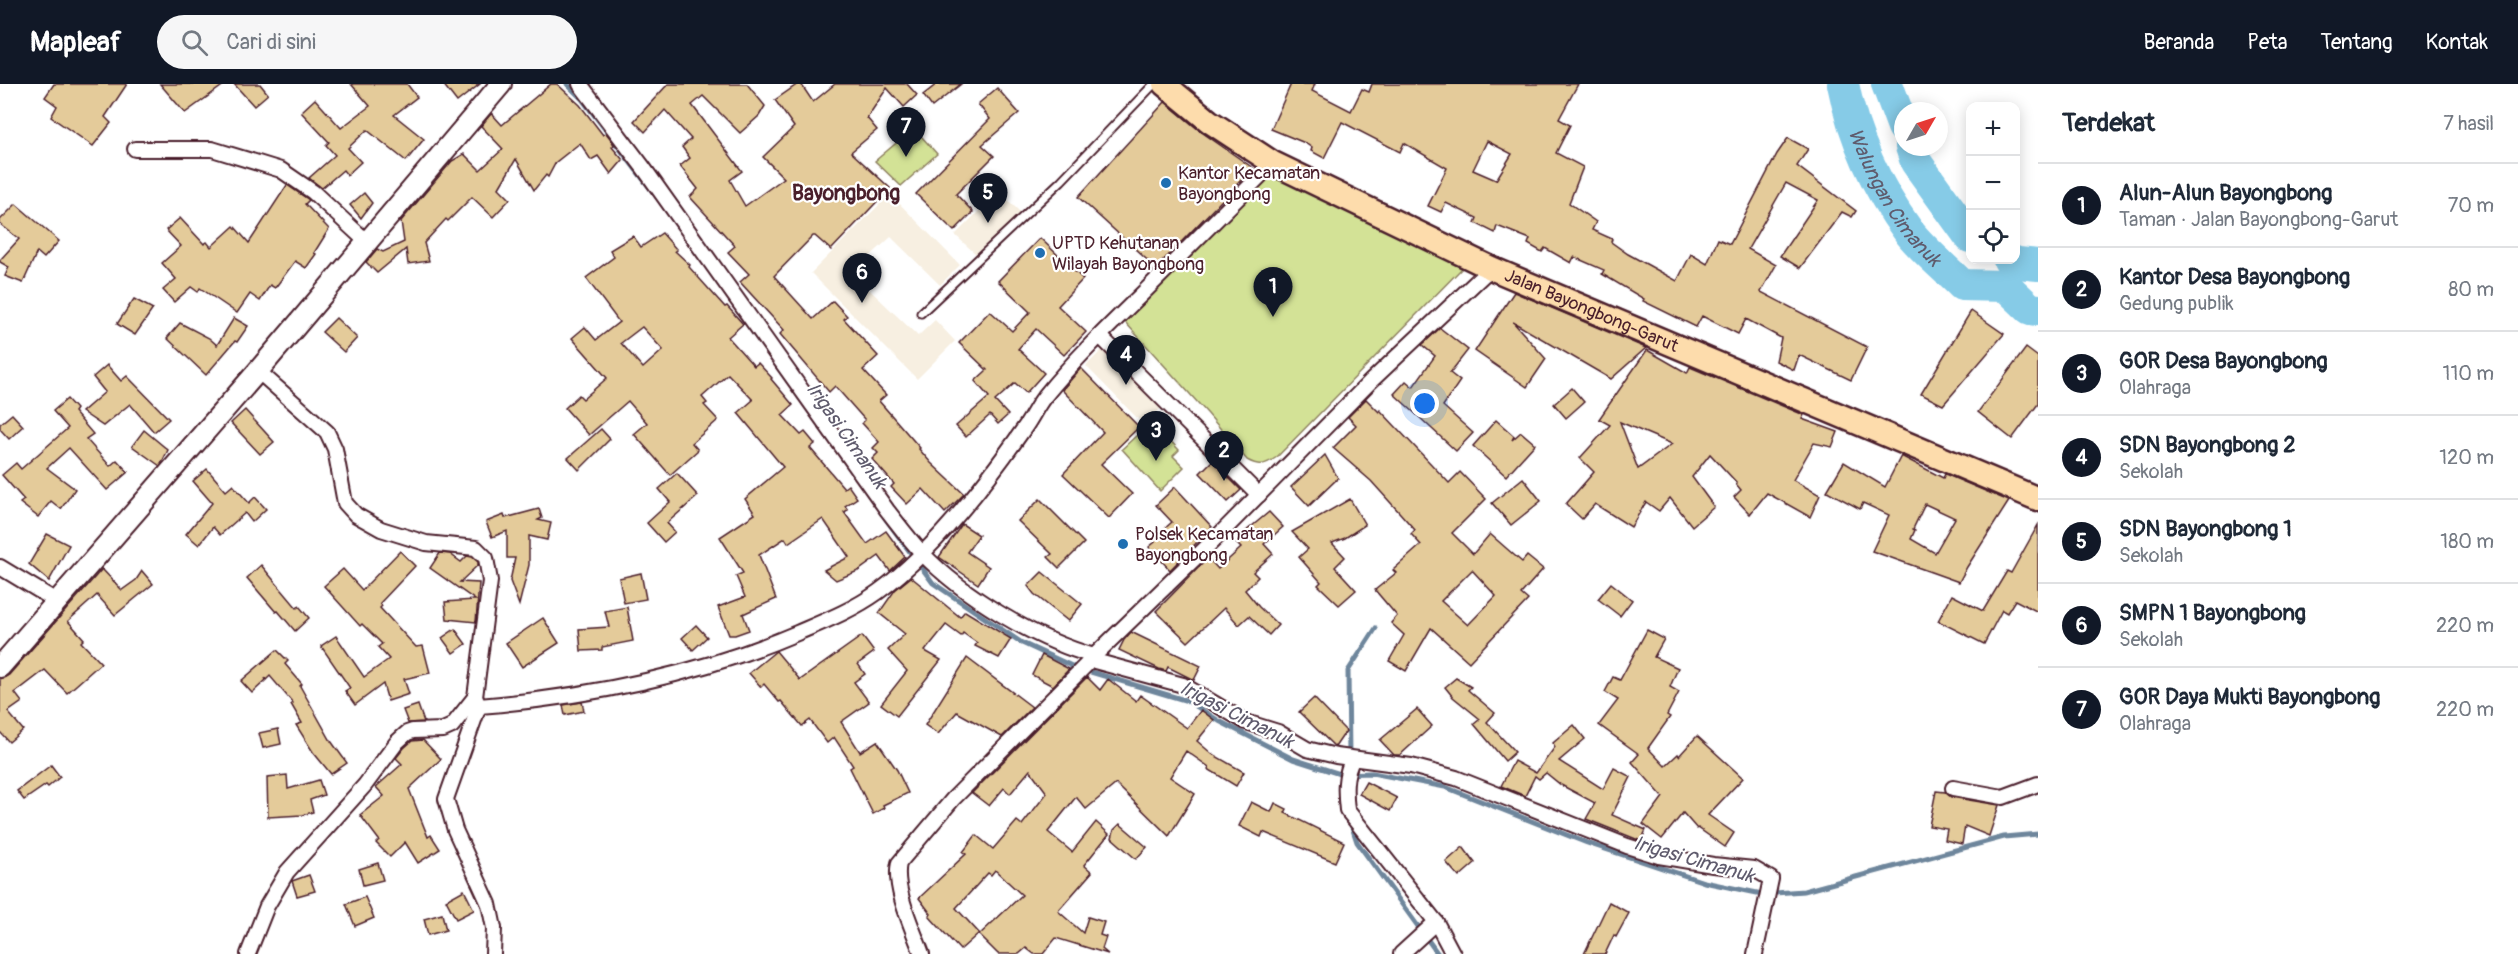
<!DOCTYPE html>
<html lang="id">
<meta charset="utf-8">
<style>
body{margin:0;font-family:Pangolin,sans-serif;background:#f6f6f7;color:#1f2937}
.controls{position:absolute;right:18px;top:18px;display:grid;overflow:hidden;border-radius:12px;box-shadow:0 3px 15px #0003}
.controls button{width:54px;height:54px;display:grid;place-items:center;padding:0;border:0;border-bottom:2px solid #e0e1e3;background:#fff;color:#1f2937;font:30px sans-serif}
.compass{position:absolute;left:1894px;top:18px;width:54px;height:54px;border-radius:50%;background:#fff;box-shadow:0 3px 15px #0003;rotate:51deg}
.you{position:absolute;left:1425px;top:320px;width:21px;height:21px;margin:-15px;border:4px solid #fff;border-radius:50%;background:#1a73e8;box-shadow:0 0 0 9px #1a73e833}
.badge{display:grid;place-items:center;width:39px;height:39px;border-radius:50%;background:#111827;color:#fff;font-size:20px;font-weight:700}
.pin{position:absolute;translate:-50% -50px;filter:drop-shadow(0 2px 3px #0008)}
.pin::after{content:'';position:absolute;top:32px;width:21px;height:18px;background:inherit;clip-path:polygon(0 0,100% 0,50% 100%)}
.list{margin:0;padding:0;list-style:none}
h2{display:flex;justify-content:space-between;align-items:center;height:78px;margin:0;padding:0 24px;font-size:26px}
h2 small{font-size:20px;font-weight:400;color:#747a83}
.list li{display:grid;grid-template-columns:39px 1fr auto;gap:18px;align-items:center;box-sizing:border-box;height:84px;padding:0 24px;border-top:2px solid #e0e1e3}
.list b{display:block;font-size:22px;white-space:nowrap}
.list p{margin:0;font-size:20px;white-space:nowrap;color:#747a83}
.list em{font-size:20px;font-style:normal;color:#747a83}
.icon{flex:none;width:33px;height:33px;fill:none;stroke:currentColor;stroke-width:2;stroke-linecap:round;stroke-linejoin:round}
.map{position:relative;flex:none;width:2038px;height:870px;overflow:hidden}
header{display:flex;align-items:center;gap:36px;box-sizing:border-box;height:84px;padding:0 30px;background:#111827;color:#fff}
header strong{font-size:28px}
nav{display:flex;gap:33px;margin-inline-start:auto;font-size:21px}
.search{width:420px;height:54px;background:#f6f6f7;display:flex;align-items:center;gap:15px;box-sizing:border-box;padding:0 21px;border-radius:33px;color:#747a83;font-size:22px}
main{display:flex}
aside{flex:1;background:#fff}
.map>svg:first-child{display:block}
</style>
<header>
<strong>Mapleaf</strong>
<div class="search"><svg class="icon" aria-label="search" viewBox="0 0 24 24"><circle cx="10" cy="10" r="6"/><path d="M15 15l6 6"/></svg>Cari di sini</div>
<nav><a>Beranda</a><a>Peta</a><a>Tentang</a><a>Kontak</a></nav>
</header>
<main>
<div class="map">
<svg width="2038" height="870" viewBox="0 0 2038 870">
<rect width="100%" height="100%" fill="#fff"/>
<filter id="ink" filterUnits="userSpaceOnUse"><feTurbulence type="fractalNoise" baseFrequency=".0167" numOctaves="2"/><feDisplacementMap in="SourceGraphic" scale="12" xChannelSelector="R" yChannelSelector="G"/><feConvolveMatrix kernelMatrix="1 2 1 2 8 2 1 2 1" color-interpolation-filters="sRGB"/></filter>
<g filter="url(#ink)">
<g fill="#f7efe1">
<polygon points="999,107 1020,128 977,171 955,151"/>
<polygon points="890,110 960,181 940,201 891,153 852,189 918,252 935,236 955,257 917,295 811,189"/>
<polygon points="1106,262 1165,320 1144,341 1086,282"/>
</g>
<g fill="#d3e296" stroke="#8e8060" stroke-width="1.5">
<polygon points="914,44 937,70 901,102 875,77"/>
<path d="M1273,76L1472,174L1277,373C1265,381 1260,383 1247,376L1208,330L1125,238Z"/>
<polygon points="1152,337 1179,366 1173,372 1184,383 1160,407 1122,365"/>
</g>
<g fill="none" stroke-linecap="round" stroke-linejoin="round">
<g stroke="#6e869c" stroke-width="5">
<polyline points="567,0 582,15 659,116"/>
<polyline points="885,434 933,499 1022,559 1074,583 1188,617 1219,637 1293,675 1340,690 1372,689 1445,703 1587,759 1704,798 1762,810 1804,807 2004,753 2038,750"/>
<polyline points="1349,672 1348,587 1376,544"/>
<polyline points="1350,737 1357,758 1438,870"/>
</g>
<g stroke="#86cbe7" stroke-width="32">
<path id="s1" d="M1843,0C1853,52 1877,105 1909,148C1924,167 1945,184 1962,201L2006,202L2030,225L2038,226"/>
<polyline points="1887,0 1903,43"/>
<polyline points="1911,63 1916,78 1970,153"/>
<polyline points="2009,176 2018,179 2038,181"/>
</g>
</g>
<g fill="#e4cb9a" stroke="#4a1f2b" stroke-width="1.5" fill-rule="evenodd">
<polygon points="54,0 127,0 105,33 111,39 93,62 51,33 57,22 45,13"/>
<polygon points="160,0 225,0 185,29"/>
<polygon points="234,0 260,0 268,10 254,22"/>
<polygon points="351,0 407,0 417,13 394,31 424,55 406,77 367,46 348,64 361,78 347,91 343,86 322,104 309,94 335,71 326,61 329,58 301,28 315,15 341,44 370,22"/>
<polygon points="443,0 480,0 457,18"/>
<polygon points="551,0 557,0 580,21 603,51 606,49 610,54 614,61 612,63 623,76 611,90 598,72 591,76 580,59 556,78 548,93 546,91 534,106 516,75 499,104 510,115 493,133 472,113 448,137 446,135 424,159 429,177 408,180 406,165 377,189 366,178 377,165 383,168 404,158 401,137 452,77 464,70 480,86 503,65 481,42 490,31 492,30 502,41"/>
<polygon points="668,0 747,0 765,22 759,32 740,49 703,12 692,21 742,87 730,96 745,122 784,94 763,73 794,43 775,16 798,0 801,0 813,18 835,0 907,0 917,11 904,23 887,4 867,34 877,46 851,68 890,104 831,166 815,152 813,152 774,192 813,235 833,217 847,232 844,235 878,272 863,286 886,311 879,317 920,364 919,365 931,379 964,410 945,429 923,405 907,420 891,403 894,400 872,375 878,369 873,364 879,358 862,339 865,336 835,302 829,308 780,250 784,246 740,198 749,190 728,168 735,162 690,113 698,105 680,82 690,74 682,63 691,55 665,26 645,48 634,37"/>
<polygon points="937,0 961,0 932,23 923,11"/>
<path d="M1291,0H1315L1312,7L1351,27L1362,5L1369,8L1372,0H1578L1559,35L1570,41L1556,69L1583,83L1569,119L1596,138L1592,146L1612,155L1611,158L1628,170L1677,197L1691,170L1707,180L1718,155L1730,160L1777,70L1788,54L1808,65L1797,82L1856,127L1852,133L1842,128L1800,184L1780,172L1818,116L1786,99L1748,165L1776,181L1761,208L1867,263L1851,296L1799,271L1794,286L1776,277L1781,254L1746,235L1738,250L1702,232L1696,243L1643,217L1644,215L1602,190L1604,186L1574,173L1571,179L1545,164L1542,168L1528,160L1530,155L1497,142L1495,149L1475,139L1477,134L1446,119L1441,128L1428,122L1447,84L1404,59L1400,68L1342,38L1324,74L1311,67L1312,64L1305,59L1271,45ZM1487,57L1512,70L1496,96L1473,86Z"/>
<polygon points="997,4 1019,29 982,61 994,72 956,110 973,128 954,147 916,110 990,35 978,20"/>
<polygon points="1165,18 1200,47 1253,84 1156,184 1078,113"/>
<polygon points="287,101 309,116 305,120 329,145 314,169 316,170 306,184 295,177 275,204 270,201 260,217 250,210 237,229 200,204 198,208 191,203 174,218 163,206 176,195 162,179 181,162 166,146 180,134 204,160 207,158 211,163 234,142 249,159"/>
<polygon points="364,109 372,119 361,134 350,121"/>
<polygon points="16,120 59,157 44,174 37,168 23,199 5,192 9,183 0,178 0,176 19,155 0,140 0,136"/>
<path d="M662,149L677,166L675,167L690,181L689,183L725,223L727,222L743,240L728,253L754,282L758,279L772,294L771,295L793,321L782,331L801,351L805,348L815,360L810,364L844,404L848,401L857,414L845,422L848,426L844,428L867,460L886,447L905,473L890,487L879,472L858,487L836,496L824,486L849,473L823,435L788,459L785,454L759,471L776,515L743,530L749,546L735,551H729L718,523L745,513L736,492L743,489L720,453L755,430L745,415L783,383L738,329L753,316L728,290L702,313L707,319L704,321L718,336L692,359L698,366L670,391L634,350L647,339L628,317L589,351L565,324L579,311L583,315L607,294L572,254L585,243L596,256L619,238L586,194L614,173L610,166L633,152L641,163ZM642,243L663,266L643,284L621,259Z"/>
<polygon points="1040,154 1083,195 1058,222 1086,248 1064,271 1036,245 1018,265 1044,289 1026,309 1015,299 995,317 1008,331 998,340 990,331 966,353 956,342 989,313 975,297 987,286 959,259 990,227 1012,247 1030,228 998,197"/>
<polygon points="1514,208 1646,264 1611,295 1513,238 1546,275 1527,303 1475,267"/>
<polygon points="134,215 153,225 135,251 117,240"/>
<polygon points="1971,227 2004,250 1943,321 1921,310"/>
<polygon points="234,234 248,242 237,258 235,257 206,291 167,254 180,239 209,254 217,261"/>
<polygon points="336,234 357,254 344,268 322,248"/>
<polygon points="1440,244 1468,266 1450,289 1460,297 1443,322 1473,349 1456,367 1394,310 1406,297 1413,303 1435,272 1422,261"/>
<polygon points="2026,264 2038,273 2038,320 2012,355 1978,328"/>
<path d="M1647,266L1687,289L1690,283L1804,331L1802,335L1838,348L1832,363L1814,359L1793,396L1820,411L1810,433L1767,409L1750,430L1734,413L1741,406L1736,400L1737,399L1710,370L1692,393L1714,423L1692,442L1670,414L1659,427L1646,418L1631,443L1595,420L1582,435L1566,420L1594,388L1580,374L1610,341L1599,335ZM1620,338L1672,360L1638,385Z"/>
<polygon points="107,281 121,297 127,292 169,335 154,348 130,320 103,342 82,328 105,308 93,293"/>
<polygon points="1081,284 1139,343 1101,380 1132,410 1109,434 1063,390 1103,348 1062,306"/>
<polygon points="1572,304 1584,318 1566,334 1554,320"/>
<polygon points="67,315 76,325 74,328 93,350 86,355 110,382 117,376 128,388 107,406 69,364 47,384 75,405 61,425 51,417 38,433 20,419 24,416 2,391 16,379 21,385 68,344 53,327"/>
<path d="M1366,315L1379,328L1380,326L1449,399L1460,388L1486,415L1452,449L1473,470L1490,450L1522,478L1527,472L1543,485L1521,510L1528,516L1469,578L1431,544L1406,587L1389,577L1404,551L1391,539L1397,532L1375,506L1396,489L1393,486L1421,461L1411,450L1415,446L1399,428L1371,397L1333,364L1356,341L1348,333ZM1472,486L1496,512L1468,541L1441,517Z"/>
<polygon points="245,326 274,358 260,370 231,339"/>
<polygon points="12,330 23,342 9,355 0,345 0,340"/>
<polygon points="1496,336 1514,352 1512,356 1521,348 1535,360 1506,392 1473,362"/>
<polygon points="601,345 610,355 579,386 568,374"/>
<polygon points="144,346 168,366 160,382 132,362"/>
<polygon points="1325,371 1338,394 1309,422 1291,403"/>
<path d="M1901,372L1943,394L1945,390L2009,417L1967,483L1959,498L1872,467L1889,431L1863,419L1860,425L1827,407L1844,378L1885,403ZM1925,420L1955,434L1935,469L1911,455L1915,446L1913,445Z"/>
<polygon points="1212,377 1241,406 1228,418 1200,389"/>
<polygon points="207,385 226,407 233,401 249,419 255,413 266,425 252,438 245,429 220,451 213,443 199,461 186,450 212,419 193,397"/>
<polygon points="677,389 698,412 667,439 675,448 664,458 647,439 670,418 659,405"/>
<polygon points="1523,394 1541,417 1511,441 1492,419"/>
<polygon points="1175,403 1212,443 1170,486 1149,463 1155,458 1153,455 1172,438 1156,421"/>
<polygon points="1040,415 1084,459 1059,484 1048,473 1052,470 1018,437"/>
<polygon points="1350,415 1365,441 1345,454 1332,459 1345,473 1335,483 1356,506 1339,521 1318,501 1321,498 1299,473 1308,465 1292,448"/>
<polygon points="539,425 542,434 538,436 551,439 547,456 529,452 529,481 519,521 510,497 515,474 507,474 507,447 492,453 486,438 504,431 505,434"/>
<polygon points="1269,428 1283,443 1264,460 1273,470 1253,488 1258,493 1245,506 1259,523 1278,541 1269,551 1249,532 1239,541 1224,524 1188,558 1156,527 1208,474 1218,485 1241,464 1234,457"/>
<polygon points="962,440 979,451 967,468 989,483 978,500 939,473"/>
<polygon points="2038,441 2038,528 2015,516 2007,529 2002,526 1984,560 1938,537 1952,511 1983,527 2007,487 2011,489"/>
<polygon points="47,450 69,461 49,497 29,480"/>
<polygon points="400,467 415,482 380,519 382,522 380,524 416,563 423,562 430,589 404,595 409,610 388,617 383,600 355,621 345,607 350,604 321,562 336,552 364,593 389,575 378,563 382,560 362,540 360,542 324,502 343,485 362,506"/>
<polygon points="440,469 450,470 461,478 467,472 472,473 478,478 478,481 460,498 479,499 476,538 447,535 445,518 475,516 430,484"/>
<polygon points="261,481 297,524 299,522 309,534 295,547 278,527 276,528 247,494"/>
<polygon points="102,485 122,506 136,496 142,487 153,500 115,531 97,511 68,537 84,555 81,558 101,579 67,609 45,586 15,609 22,618 8,628 23,646 9,658 0,648 0,595 9,591"/>
<polygon points="1042,488 1082,520 1068,537 1034,510 1028,502"/>
<polygon points="641,489 646,515 624,519 619,494"/>
<polygon points="911,493 960,533 965,527 1011,555 999,574 975,562 977,559 963,549 961,552 946,541 925,567 941,576 897,632 881,620 907,587 888,566 905,550 879,529 895,506"/>
<polygon points="1611,499 1632,516 1620,532 1598,515"/>
<polygon points="627,523 633,557 602,563 602,566 581,567 579,545 609,543 605,527"/>
<polygon points="543,534 559,559 522,583 506,559"/>
<polygon points="696,541 707,553 693,566 682,554"/>
<polygon points="455,545 466,560 453,569 442,554"/>
<polygon points="1647,546 1664,555 1654,573 1678,584 1670,603 1679,608 1667,631 1670,633 1648,664 1665,682 1678,670 1679,672 1697,652 1743,694 1708,731 1734,749 1725,763 1698,744 1697,745 1683,729 1662,755 1643,740 1663,713 1632,678 1639,670 1599,641 1618,616 1605,608 1613,593 1620,596"/>
<polygon points="1131,548 1201,582 1194,596 1168,583 1166,587 1159,585 1119,566 1124,556"/>
<polygon points="862,552 874,568 858,580 865,590 854,598 869,618 841,638 860,668 877,657 897,686 908,709 883,721 884,724 873,730 850,684 853,682 834,653 827,659 810,636 802,642 781,617 779,618 764,600 761,603 749,589 776,567 800,596"/>
<polygon points="277,566 288,577 285,580 302,600 300,602 331,657 347,679 331,690 313,668 296,641 302,639 291,620 293,619 270,592 266,596 265,594 266,596 252,609 241,597"/>
<polygon points="1042,571 1069,585 1053,602 1032,591"/>
<polygon points="967,574 1032,623 1002,653 957,628 938,650 925,641"/>
<polygon points="1087,593 1100,606 1108,595 1136,617 1140,611 1187,644 1201,626 1214,636 1197,657 1212,670 1244,688 1236,702 1208,685 1209,683 1186,667 1170,693 1195,710 1169,752 1116,700 1086,725 1076,713 1048,748 1072,768 1096,738 1109,750 1084,781 1092,788 1058,827 1083,849 1088,833 1104,838 1100,851 1106,853 1102,865 1108,870 1056,854 1043,870 1034,870 1026,864 1019,870 998,870 979,851 1022,811 995,786 991,791 988,789 956,824 979,849 960,866 929,832 931,830 919,814 966,770 963,768 976,751 993,765 1017,737 1022,741 1047,709 1030,686 1010,710 1004,704 989,722 972,709"/>
<polygon points="1456,594 1471,603 1468,606 1495,629 1487,638 1515,668 1505,677 1474,640 1480,635 1453,613 1445,603"/>
<polygon points="1314,614 1346,647 1335,663 1299,628"/>
<polygon points="582,618 584,627 565,631 563,621"/>
<polygon points="418,621 424,638 408,639 403,626"/>
<polygon points="1417,625 1432,642 1400,671 1394,671 1380,656"/>
<polygon points="1574,641 1585,655 1559,677 1603,705 1614,684 1631,693 1612,731 1646,746 1641,757 1586,735 1595,719 1561,701 1546,689 1539,695 1535,692 1525,712 1501,702 1514,677 1536,689 1555,663 1553,659"/>
<polygon points="278,645 281,660 263,664 259,649"/>
<polygon points="423,656 441,675 409,705 428,753 431,751 440,765 418,779 405,758 390,773 376,759 379,756 360,731 384,712 376,703 402,680 396,674 404,664 412,657"/>
<polygon points="51,681 60,693 48,703 46,701 24,716 17,707"/>
<polygon points="287,691 288,705 319,696 324,711 310,716 313,728 302,731 268,733 267,693"/>
<polygon points="1366,698 1397,714 1390,727 1359,710"/>
<polygon points="1936,707 1945,708 1951,713 1999,721 1989,752 1965,742 1962,760 1945,756 1947,745 1929,742"/>
<polygon points="1251,718 1271,728 1275,719 1287,725 1285,729 1344,758 1335,778 1263,748 1261,753 1239,742"/>
<polygon points="1120,740 1147,763 1136,775 1112,754 1114,746"/>
<polygon points="1463,763 1475,779 1459,793 1446,778"/>
<polygon points="378,779 383,796 363,801 359,785"/>
<polygon points="309,791 315,807 297,812 292,797"/>
<polygon points="464,806 474,826 456,835 446,816"/>
<polygon points="365,813 374,834 355,842 346,820"/>
<polygon points="1609,818 1629,829 1616,853 1614,851 1605,870 1584,870"/>
<polygon points="442,830 446,846 428,851 424,835"/>
</g>
<g fill="none" stroke-linecap="round" stroke-linejoin="round">
<g stroke="#4a1f2b" stroke-width="11">
<polyline id="lane" points="921,229 1061,97 1154,0"/>
</g>
<g stroke="#4a1f2b" stroke-width="18">
<g id="street">
<path d="M580,0L643,83L887,426C898,440 909,455 922,469C963,512 1036,556 1094,572L1220,450L1371,297L1491,184"/>
<polyline points="135,65 212,65 281,86 313,108 367,158"/>
<polyline points="1100,252 1259,411"/>
<polyline points="0,483 58,518"/>
<polyline points="1094,572 1091,576 1183,601 1246,638 1278,648 1307,665 1336,672 1411,682 1456,694 1627,762 1659,772 1713,781 1754,785 1771,795 1755,870"/>
<path d="M475,613L479,622C588,613 696,592 797,549C825,537 853,526 878,508C933,468 986,399 1025,343C1032,333 1037,322 1044,313C1073,277 1108,243 1141,211C1185,167 1229,123 1273,79"/>
<polyline points="479,622 446,715 455,746 489,820 494,844 493,870"/>
<path d="M1353,675C1344,690 1345,709 1347,726L1436,838L1453,870"/>
<polyline points="1953,704 2003,713 2038,700"/>
<polyline points="248,870 267,822 287,788 365,701 397,658 407,649 413,647 443,646 452,642 475,613 490,497 486,474 476,464 426,459 381,445 356,431 345,419 335,365 327,348 258,287"/>
<path d="M922,870C913,845 893,804 899,779L953,715L1091,576"/>
<polyline points="1401,870 1436,838"/>
</g>
</g>
<g stroke="#4a1f2b" stroke-width="24">
<polyline id="secondary" points="0,583 258,287 501,0"/>
</g>
<g stroke="#4a1f2b" stroke-width="27">
<g id="primary">
<path id="s2" d="M1164,0L1209,37L1273,79L1491,184L2038,415"/>
</g>
</g>
<use href="#lane" stroke="#fff" stroke-width="7"/>
<use href="#street" stroke="#fff" stroke-width="14"/>
<use href="#secondary" stroke="#fff" stroke-width="20"/>
<use href="#primary" stroke="#fddcac" stroke-width="22"/>
</g>
</g>
<g fill="#1f6fb2" stroke="#fff" stroke-width="2">
<circle cx="1166" cy="99" r="6"/>
<circle cx="1040" cy="169" r="6"/>
<circle cx="1123" cy="460" r="6"/>
</g>
<g text-anchor="middle" stroke-width="4.5" stroke-linejoin="round" paint-order="stroke">
<g font-size="18" fill="#4a1f2b" stroke="#fff" text-anchor="start">
<text x="1178" y="95">Kantor Kecamatan<tspan x="1178" dy="21">Bayongbong</tspan></text>
<text x="1052" y="165">UPTD Kehutanan<tspan x="1052" dy="21">Wilayah Bayongbong</tspan></text>
<text x="1135" y="456">Polsek Kecamatan<tspan x="1135" dy="21">Bayongbong</tspan></text>
</g>
<g font-size="18" fill="#4a1f2b" stroke="#fff">
<text dy="6" stroke="none"><textPath href="#s2" startOffset="486">Jalan Bayongbong-Garut</textPath></text>
</g>
<g font-size="20" font-style="italic" fill="#5f5b6d" stroke="#fff">
<text dy="7" stroke="none"><textPath href="#s1" startOffset="126">Walungan Cimanuk</textPath></text>
<text transform="translate(847 351) rotate(55)" y="7">Irigasi Cimanuk</text>
<text transform="translate(1237 630) rotate(27)" y="7">Irigasi Cimanuk</text>
<text transform="translate(1694 775) rotate(16)" y="7">Irigasi Cimanuk</text>
</g>
<g font-size="21" font-weight="bold" fill="#4a1f2b" stroke="#fff">
<text x="846" y="116">Bayongbong</text>
</g>
</g>
</svg>
<div class="controls">
<button>+</button>
<button>−</button>
<button><svg class="icon" aria-label="locate" viewBox="0 0 24 24"><circle cx="12" cy="12" r="6"/><path d="M12 2v4M12 18v4M2 12h4M18 12h4"/></svg></button>
</div>
<svg class="compass" viewBox="-18 -18 36 36"><path d="M0-13l5 13h-10z" fill="#e53935"/><path d="M0 13l5-13h-10z" fill="#747a83"/></svg>
<div class="you"></div>
<div class="pin badge" style="left:1273px;top:233px">1</div>
<div class="pin badge" style="left:1224px;top:397px">2</div>
<div class="pin badge" style="left:1156px;top:377px">3</div>
<div class="pin badge" style="left:1126px;top:301px">4</div>
<div class="pin badge" style="left:988px;top:139px">5</div>
<div class="pin badge" style="left:862px;top:219px">6</div>
<div class="pin badge" style="left:906px;top:73px">7</div>
</div>
<aside>
<h2>Terdekat<small>7 hasil</small></h2>
<ul class="list">
<li><span class="badge">1</span><div><b>Alun-Alun Bayongbong</b><p>Taman · Jalan Bayongbong-Garut</p></div><em>70 m</em></li>
<li><span class="badge">2</span><div><b>Kantor Desa Bayongbong</b><p>Gedung publik</p></div><em>80 m</em></li>
<li><span class="badge">3</span><div><b>GOR Desa Bayongbong</b><p>Olahraga</p></div><em>110 m</em></li>
<li><span class="badge">4</span><div><b>SDN Bayongbong 2</b><p>Sekolah</p></div><em>120 m</em></li>
<li><span class="badge">5</span><div><b>SDN Bayongbong 1</b><p>Sekolah</p></div><em>180 m</em></li>
<li><span class="badge">6</span><div><b>SMPN 1 Bayongbong</b><p>Sekolah</p></div><em>220 m</em></li>
<li><span class="badge">7</span><div><b>GOR Daya Mukti Bayongbong</b><p>Olahraga</p></div><em>220 m</em></li>
</ul>
</aside>
</main>
